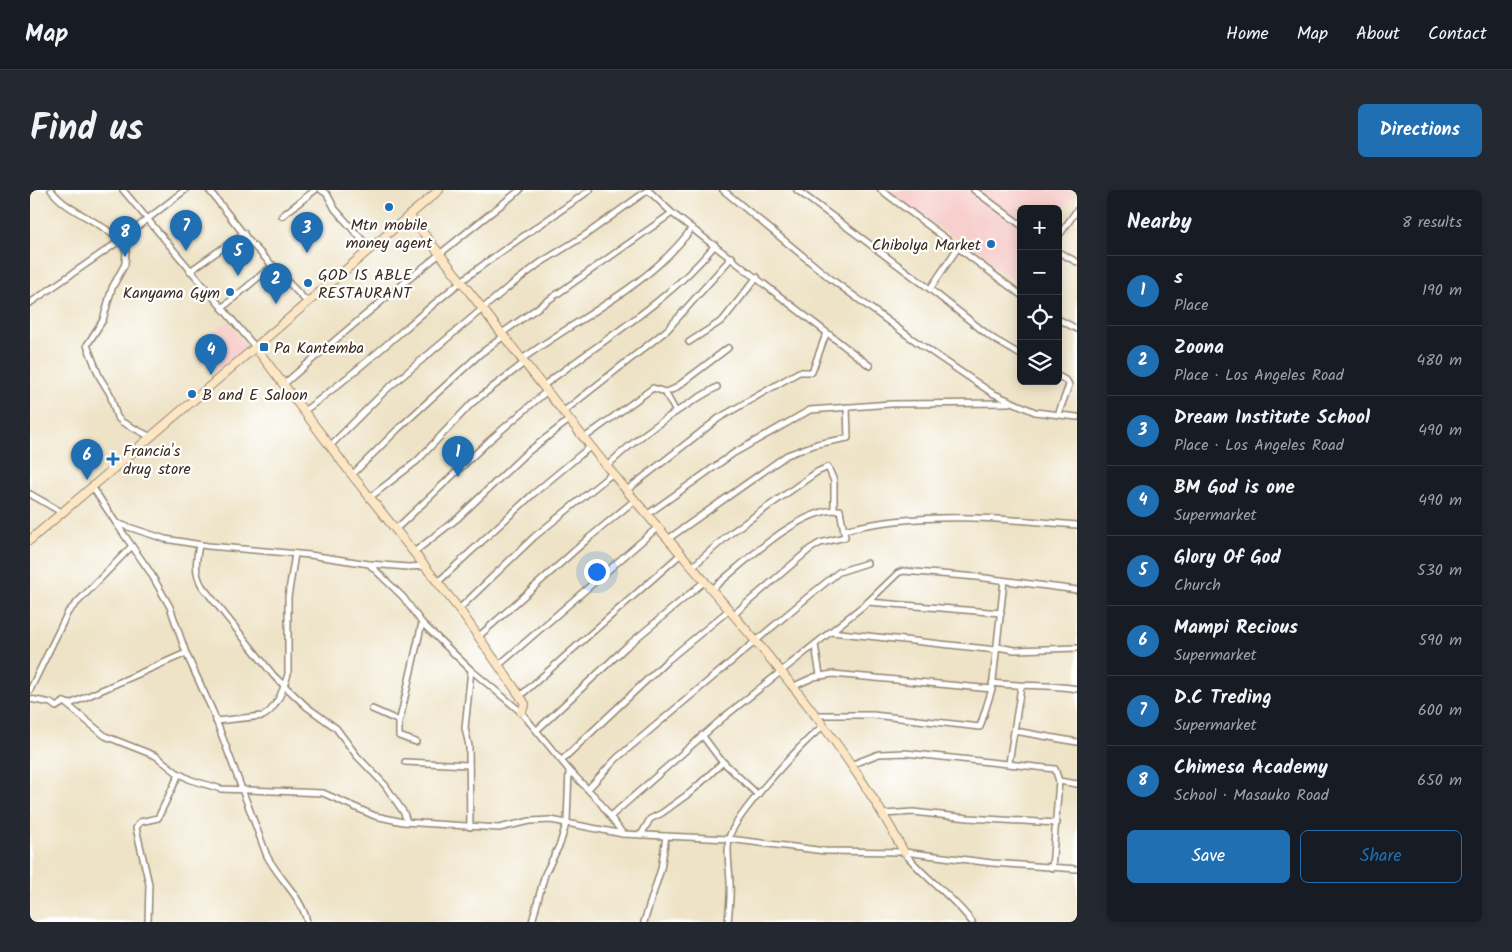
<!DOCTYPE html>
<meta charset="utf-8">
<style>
body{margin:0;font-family:Kalam,sans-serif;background:#242831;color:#f1f3f6}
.controls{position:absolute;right:15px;top:15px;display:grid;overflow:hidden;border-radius:8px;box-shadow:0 2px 12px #0003}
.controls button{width:45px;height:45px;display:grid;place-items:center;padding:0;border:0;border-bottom:1px solid #363941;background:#171b24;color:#f1f3f6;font:25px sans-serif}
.you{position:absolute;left:566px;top:381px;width:18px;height:18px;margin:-12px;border:4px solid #fff;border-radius:50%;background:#1a73e8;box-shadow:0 0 0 8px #1a73e833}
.badge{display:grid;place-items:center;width:32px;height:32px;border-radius:50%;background:#1f6fb2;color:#fff;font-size:16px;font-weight:700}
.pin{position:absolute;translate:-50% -41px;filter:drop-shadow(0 1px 2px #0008)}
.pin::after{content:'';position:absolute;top:26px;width:18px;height:15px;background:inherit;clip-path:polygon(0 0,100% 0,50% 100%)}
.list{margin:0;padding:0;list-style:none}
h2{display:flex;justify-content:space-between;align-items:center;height:65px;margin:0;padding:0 20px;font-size:21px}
h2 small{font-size:16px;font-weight:400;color:#9ea1a6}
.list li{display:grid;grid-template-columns:32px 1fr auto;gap:15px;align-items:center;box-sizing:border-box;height:70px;padding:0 20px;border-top:1px solid #363941}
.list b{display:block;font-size:19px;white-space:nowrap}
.list p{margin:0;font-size:16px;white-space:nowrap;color:#9ea1a6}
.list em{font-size:16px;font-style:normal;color:#9ea1a6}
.actions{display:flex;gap:10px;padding:15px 20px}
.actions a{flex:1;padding:11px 0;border:1px solid #1f6fb2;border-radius:8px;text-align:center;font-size:18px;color:#1f6fb2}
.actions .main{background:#1f6fb2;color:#fff}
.icon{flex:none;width:28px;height:28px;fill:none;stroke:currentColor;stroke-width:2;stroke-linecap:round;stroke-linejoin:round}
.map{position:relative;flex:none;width:1047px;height:732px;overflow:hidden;border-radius:8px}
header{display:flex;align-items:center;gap:30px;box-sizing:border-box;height:70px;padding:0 25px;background:#171b24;border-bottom:1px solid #363941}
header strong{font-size:24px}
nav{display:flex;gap:28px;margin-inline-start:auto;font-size:18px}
.intro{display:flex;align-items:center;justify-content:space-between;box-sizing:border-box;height:120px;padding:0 30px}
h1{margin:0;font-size:35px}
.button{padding:12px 22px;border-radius:8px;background:#1f6fb2;color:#fff;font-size:18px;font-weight:700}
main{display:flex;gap:30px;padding:0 30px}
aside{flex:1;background:#171b24;border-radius:8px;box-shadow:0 2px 12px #0003}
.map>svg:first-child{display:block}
</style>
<header>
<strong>Map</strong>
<nav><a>Home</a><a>Map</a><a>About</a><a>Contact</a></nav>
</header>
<div class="intro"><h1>Find us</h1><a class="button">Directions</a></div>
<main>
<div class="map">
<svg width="1047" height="732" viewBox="0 0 1047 732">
<rect width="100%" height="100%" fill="#fff"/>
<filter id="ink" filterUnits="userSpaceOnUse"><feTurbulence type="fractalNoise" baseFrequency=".02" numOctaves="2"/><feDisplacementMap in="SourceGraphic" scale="10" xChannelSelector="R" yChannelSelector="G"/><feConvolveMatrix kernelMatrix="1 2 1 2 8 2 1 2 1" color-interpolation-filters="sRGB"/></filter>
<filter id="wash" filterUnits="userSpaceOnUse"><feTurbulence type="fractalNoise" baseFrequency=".0096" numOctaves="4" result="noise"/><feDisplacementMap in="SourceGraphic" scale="20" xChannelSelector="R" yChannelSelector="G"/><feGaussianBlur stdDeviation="1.12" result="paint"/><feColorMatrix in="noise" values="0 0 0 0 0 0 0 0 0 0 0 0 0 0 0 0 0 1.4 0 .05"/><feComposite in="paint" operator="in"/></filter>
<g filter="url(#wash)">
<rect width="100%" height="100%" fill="#eee3c6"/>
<g fill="#f7d0cd">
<polygon points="857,0 1047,0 1047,1 1028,27 1028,19 991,19 991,81 984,91"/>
<polygon points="198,131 218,159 186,183 170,165 174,162 170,151"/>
</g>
</g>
<g filter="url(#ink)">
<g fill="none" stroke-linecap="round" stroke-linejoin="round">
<g stroke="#948672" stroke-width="8">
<g id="street">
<path d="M21,0C40,26 81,32 96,61L95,74L82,98L73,130L57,155L69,186L80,204L87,227L92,232L121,247"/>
<polyline points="93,0 226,158"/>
<polyline points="179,0 220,52 278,113"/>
<polyline points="291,0 297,4 305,19 340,59"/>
<polyline points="618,0 642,23 840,176"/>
<polyline points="693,0 801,89 881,148 962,203 1005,222 1047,227"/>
<polyline points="767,0 900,99 927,59"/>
<polyline points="851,0 991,105"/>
<polyline points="944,0 991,35"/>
<polyline points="252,26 285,0"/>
<polyline points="1028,47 1047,20"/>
<polyline points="1028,62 1047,72"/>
<polyline points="160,81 214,43"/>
<polyline points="900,99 962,148 991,165"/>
<polyline points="0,113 88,52 155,0"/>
<polyline points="192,118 243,75"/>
<polyline points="1028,129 1047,139"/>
<polyline points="472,143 642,23"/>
<polyline points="659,152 693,130 727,87"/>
<path d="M491,170C549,127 619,97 662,38"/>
<path d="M254,194C331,127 410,63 490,0"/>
<path d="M513,196C571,151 639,112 685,55"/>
<polyline points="635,202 644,199 698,158"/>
<path d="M274,221C330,181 379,133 433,90C474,58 518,30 560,0"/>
<polyline points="533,222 637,140 702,67"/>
<polyline points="1028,225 1039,195 1037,191 1028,186"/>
<polyline points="554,248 623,198 635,202 646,222"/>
<polyline points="300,256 356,200 476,99 510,73 554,46 618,0"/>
<path d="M577,276C609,245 648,219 687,197"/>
<polyline points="322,285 368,239 450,164 474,146"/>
<polyline points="63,298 86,333 135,349 178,356 280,365 339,374 373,407 392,433 441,480 491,522 539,580 537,631 530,654 515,684 502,732"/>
<polyline points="597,300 689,228 769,182 782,182 796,144"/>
<polyline points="0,304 33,323"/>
<polyline points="339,308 387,271 442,213 494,173"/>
<polyline points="618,324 704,263 780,220 861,214 979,213"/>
<path d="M86,333L120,382L140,417L156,463L183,522L237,666C249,689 272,707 277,732"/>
<polyline points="365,340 460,250 517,201"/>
<path d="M814,340C890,321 970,328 1047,335"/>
<polyline points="638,349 757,265 787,254 818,248 817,217"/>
<path d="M169,355C166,371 164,382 172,396L244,486L277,517L306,538L327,566L355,595L374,623L377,632"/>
<polyline points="383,363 428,328 494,265 539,230"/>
<polyline points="340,374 378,377 395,376"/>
<polyline points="662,377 702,342 787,282 798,277 804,291 804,320"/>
<polyline points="408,392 503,304 561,256"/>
<path d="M682,399C712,375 769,317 810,320L815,347L790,353L780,359L703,425"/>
<polyline points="838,412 971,423"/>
<polyline points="429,419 504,347 583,283"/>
<polyline points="801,442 966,460"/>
<polyline points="448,447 560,347 605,310"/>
<polyline points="785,455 790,485"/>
<polyline points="967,457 985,460 1047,458"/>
<polyline points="469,475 628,337"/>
<path d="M962,493C991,497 1019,494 1047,499"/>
<polyline points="762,497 784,487 803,484 962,499"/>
<polyline points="0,500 38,422 101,357"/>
<polyline points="490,506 651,364"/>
<polyline points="0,509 21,513 26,517 34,512 40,514 156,463"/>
<polyline points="34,512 75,546 126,566 146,582 161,590 191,599 293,603 345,626 373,632 469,638 500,631 521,630 593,644 699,649 795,661 874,662 962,673 1047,679"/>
<polyline points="342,519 367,530 370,529 392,433"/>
<polyline points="784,525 843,525 950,537 962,499 974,391"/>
<polyline points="369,530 369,546 386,552"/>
<path d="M186,531L233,526C247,519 254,498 258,484V407L265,364"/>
<polyline points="507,540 596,457 675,391"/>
<polyline points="985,541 1047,552"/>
<polyline points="672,545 690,569 728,605"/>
<polyline points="532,570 638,470 699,420"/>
<polyline points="375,572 439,575"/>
<polyline points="979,573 991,497"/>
<polyline points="823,574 849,564 875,563 1025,579 1029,591 1022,678"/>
<polyline points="539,580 569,611 593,644"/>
<polyline points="1029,591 1047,594"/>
<polyline points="558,599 587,568 779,406 809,382 837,373"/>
<polyline points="854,624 883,622 938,628 1027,633"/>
<polyline points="581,626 694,527 838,412 868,383 873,381 947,387 1047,400"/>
<polyline points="440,637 439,556 435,538 441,480"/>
<polyline points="611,645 620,629 632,623 661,602 693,572"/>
<path d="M874,662C895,689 921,704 942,732"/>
<polyline points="118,732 119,694 106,638 110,632 128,628 149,584"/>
<polyline points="614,732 631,679 636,646"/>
<path d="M698,732C699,719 701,706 700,694C700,679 696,662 699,648C704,626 773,552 792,537"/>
</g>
</g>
<g stroke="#948672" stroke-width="10">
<g id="secondary">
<path d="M379,25C454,119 526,216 603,308C698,421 806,532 874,662"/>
<polyline points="226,158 322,285 429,419 490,506 495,514 491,522"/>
<polyline points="0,350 409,0"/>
</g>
</g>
<use href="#street" stroke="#fff" stroke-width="5"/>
<use href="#secondary" stroke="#fce6c4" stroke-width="8"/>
</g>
</g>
<g fill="#1f6fb2" stroke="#fff" stroke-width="2">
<circle cx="359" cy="17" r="5"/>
<circle cx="961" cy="54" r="5"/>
<circle cx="278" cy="93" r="5"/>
<circle cx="200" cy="102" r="5"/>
<rect x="229" y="152" width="10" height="10" rx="2.5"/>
<circle cx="162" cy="204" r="5"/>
<path d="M80.5 261.5h5v5h5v5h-5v5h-5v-5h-5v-5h5z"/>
</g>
<g text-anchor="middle" stroke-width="4.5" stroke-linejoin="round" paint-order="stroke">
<g font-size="16" fill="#3b2a1e" stroke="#fff" text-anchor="start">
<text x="359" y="40" text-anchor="middle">Mtn mobile<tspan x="359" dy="18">money agent</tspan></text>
<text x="951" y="60" text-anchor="end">Chibolya Market</text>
<text x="288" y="90">GOD IS ABLE<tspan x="288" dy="18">RESTAURANT</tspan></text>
<text x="190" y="108" text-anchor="end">Kanyama Gym</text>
<text x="244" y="163">Pa Kantemba</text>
<text x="172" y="210">B and E Saloon</text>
<text x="93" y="266">Francia's<tspan x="93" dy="18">drug store</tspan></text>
</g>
</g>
</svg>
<div class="controls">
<button>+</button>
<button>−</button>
<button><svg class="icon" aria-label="locate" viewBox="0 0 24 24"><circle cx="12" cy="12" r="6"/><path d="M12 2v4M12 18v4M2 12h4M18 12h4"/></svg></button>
<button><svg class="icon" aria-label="layers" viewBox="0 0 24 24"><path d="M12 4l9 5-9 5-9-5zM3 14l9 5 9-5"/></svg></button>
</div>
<div class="you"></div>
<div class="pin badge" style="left:428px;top:287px">1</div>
<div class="pin badge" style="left:246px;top:114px">2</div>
<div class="pin badge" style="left:277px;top:63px">3</div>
<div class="pin badge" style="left:181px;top:185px">4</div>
<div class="pin badge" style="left:208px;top:86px">5</div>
<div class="pin badge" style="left:57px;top:290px">6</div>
<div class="pin badge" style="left:156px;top:61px">7</div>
<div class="pin badge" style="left:95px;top:67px">8</div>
</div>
<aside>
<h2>Nearby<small>8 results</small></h2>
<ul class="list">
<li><span class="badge">1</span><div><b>s</b><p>Place</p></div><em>190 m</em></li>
<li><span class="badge">2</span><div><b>Zoona</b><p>Place · Los Angeles Road</p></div><em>480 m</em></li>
<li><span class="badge">3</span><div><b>Dream Institute School</b><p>Place · Los Angeles Road</p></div><em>490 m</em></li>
<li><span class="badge">4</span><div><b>BM God is one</b><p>Supermarket</p></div><em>490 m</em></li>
<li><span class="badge">5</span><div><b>Glory Of God</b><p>Church</p></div><em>530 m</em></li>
<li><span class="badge">6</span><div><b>Mampi Recious</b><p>Supermarket</p></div><em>590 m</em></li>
<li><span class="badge">7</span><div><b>D.C Treding</b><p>Supermarket</p></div><em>600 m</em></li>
<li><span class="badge">8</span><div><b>Chimesa Academy</b><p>School · Masauko Road</p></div><em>650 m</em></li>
</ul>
<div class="actions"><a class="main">Save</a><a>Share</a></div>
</aside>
</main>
